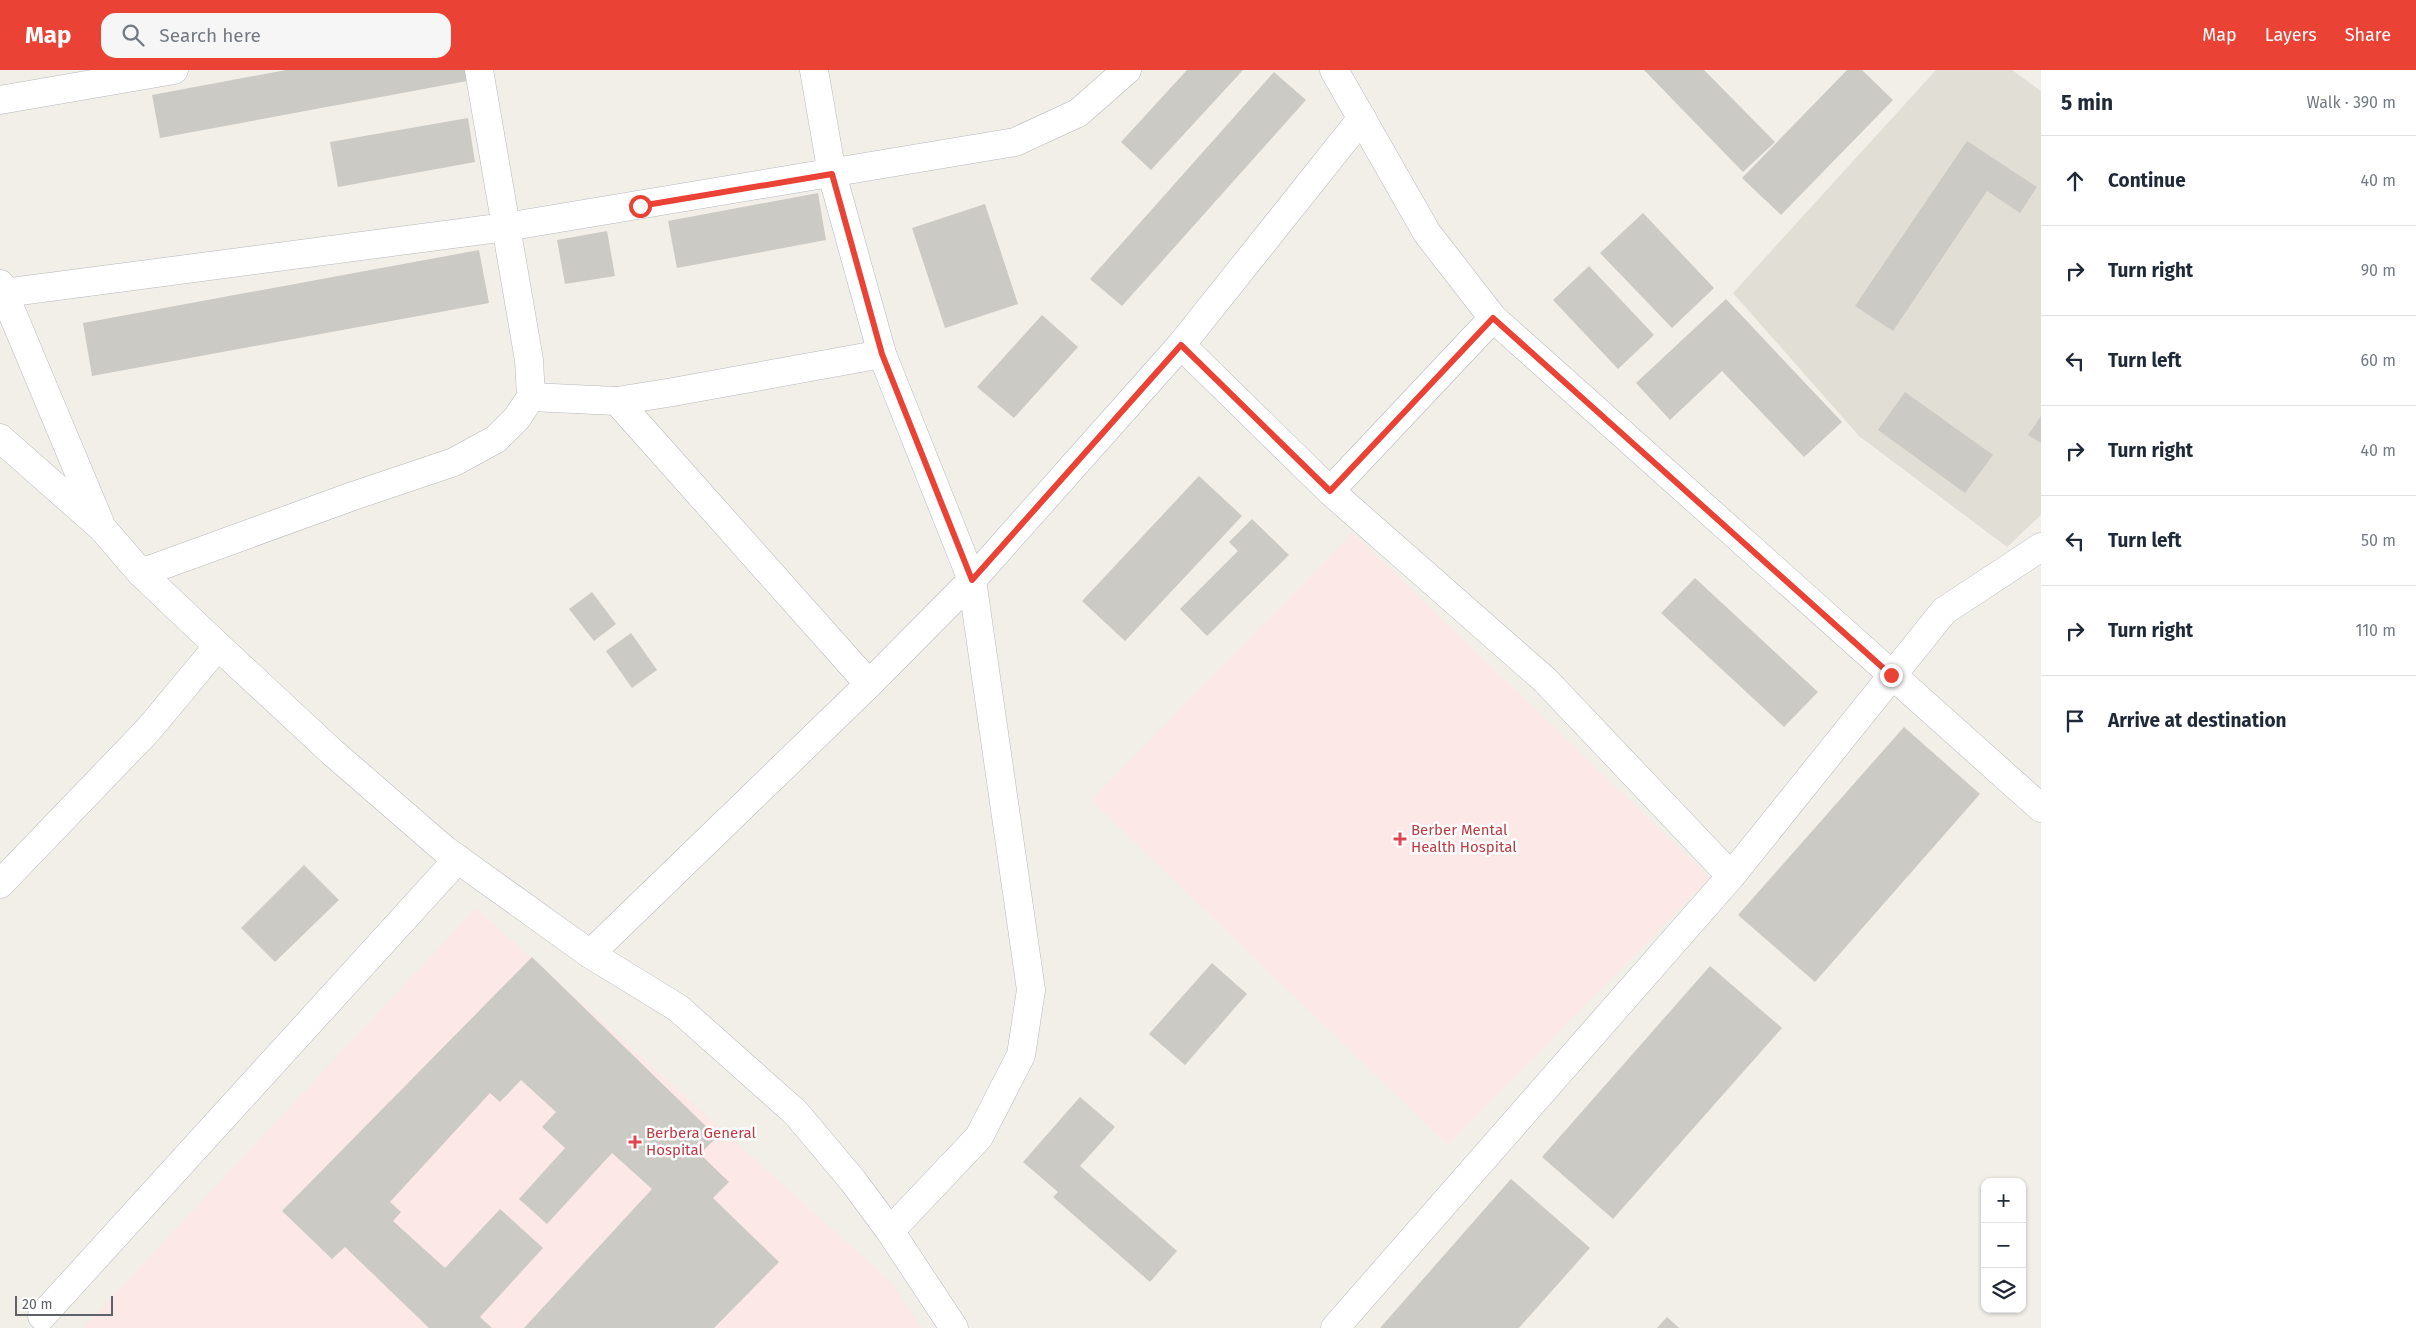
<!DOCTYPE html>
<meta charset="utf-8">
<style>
body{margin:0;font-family:"Fira Sans",sans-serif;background:#f6f6f7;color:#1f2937}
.controls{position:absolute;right:15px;bottom:15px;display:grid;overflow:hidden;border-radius:10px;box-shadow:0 1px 4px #0004}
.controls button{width:45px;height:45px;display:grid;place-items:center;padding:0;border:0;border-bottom:1px solid #e0e1e3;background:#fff;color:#1f2937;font:25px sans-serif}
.scale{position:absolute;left:15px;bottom:12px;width:98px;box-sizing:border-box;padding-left:5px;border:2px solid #5f6368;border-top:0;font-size:14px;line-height:18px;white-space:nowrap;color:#5f6368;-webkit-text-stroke:4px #fff;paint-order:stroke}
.stop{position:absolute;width:15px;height:15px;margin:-11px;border:4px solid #ea4335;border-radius:50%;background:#fff}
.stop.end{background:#ea4335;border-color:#fff;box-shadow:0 1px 5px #0008}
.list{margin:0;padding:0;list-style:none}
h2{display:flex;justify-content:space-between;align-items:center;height:65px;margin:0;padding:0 20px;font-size:21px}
h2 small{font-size:16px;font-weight:400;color:#747a83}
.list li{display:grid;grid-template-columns:32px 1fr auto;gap:15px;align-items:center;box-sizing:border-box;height:90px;padding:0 20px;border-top:1px solid #e0e1e3}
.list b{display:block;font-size:19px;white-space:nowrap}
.list em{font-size:16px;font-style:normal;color:#747a83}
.icon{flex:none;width:28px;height:28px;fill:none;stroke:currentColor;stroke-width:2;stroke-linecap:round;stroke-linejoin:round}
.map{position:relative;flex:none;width:2041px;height:1258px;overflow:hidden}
header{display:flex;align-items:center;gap:30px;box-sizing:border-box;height:70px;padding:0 25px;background:#ea4335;color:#fff}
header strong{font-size:24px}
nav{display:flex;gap:28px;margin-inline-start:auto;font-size:18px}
.search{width:350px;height:45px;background:#f6f6f7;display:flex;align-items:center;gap:12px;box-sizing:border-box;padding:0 18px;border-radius:15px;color:#747a83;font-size:19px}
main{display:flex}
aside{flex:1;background:#fff}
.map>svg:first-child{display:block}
</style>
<header>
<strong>Map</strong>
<div class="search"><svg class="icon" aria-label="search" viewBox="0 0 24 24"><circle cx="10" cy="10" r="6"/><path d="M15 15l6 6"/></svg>Search here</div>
<nav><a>Map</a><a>Layers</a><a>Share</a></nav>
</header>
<main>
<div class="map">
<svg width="2041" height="1258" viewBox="0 0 2041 1258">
<rect width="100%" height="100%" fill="#f1efe8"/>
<polygon fill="#e1ded6" points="1936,0 2012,0 2041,21 2041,445 2007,477 1859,366 1733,223"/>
<g fill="#fce8e6">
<polygon points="1353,463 1710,808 1448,1075 1091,730"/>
<polygon points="476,838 892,1213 921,1258 83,1258"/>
</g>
<g fill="#cccac5">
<polygon points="286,0 465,0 467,11 160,68 152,25"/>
<polygon points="1187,0 1243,0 1151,100 1121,72"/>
<polygon points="1644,0 1704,0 1775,72 1743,102"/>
<polygon points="1847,0 1862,0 1893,30 1781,145 1742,108"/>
<polygon points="1274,2 1306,30 1122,236 1090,209"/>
<polygon points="468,48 475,92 338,117 330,72"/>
<polygon points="1967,71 2037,117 2020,143 1987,121 1893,261 1855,236"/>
<polygon points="818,123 826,170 677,198 668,151"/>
<polygon points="985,134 1018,234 945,258 912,158"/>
<polygon points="1643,143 1714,218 1672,258 1600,183"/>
<polygon points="607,161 615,206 565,214 557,170"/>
<polygon points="479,180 489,233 92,306 83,253"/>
<polygon points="1589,196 1654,265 1618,299 1553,230"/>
<polygon points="1726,229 1842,352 1804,387 1722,301 1670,350 1636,313"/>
<polygon points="1042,245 1078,277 1014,348 977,317"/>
<polygon points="1905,322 1993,385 1965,423 1878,360"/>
<polygon points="2041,346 2041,373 2028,365"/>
<polygon points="1199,406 1242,446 1125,571 1082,531"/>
<polygon points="1252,449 1289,485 1207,566 1180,539 1238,481 1229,472"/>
<polygon points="1695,508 1818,622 1784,657 1661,543"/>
<polygon points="592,522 616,554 594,571 569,539"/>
<polygon points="631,563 657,600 632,618 606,581"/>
<polygon points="1904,657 1980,724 1815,912 1738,845"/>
<polygon points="304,795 339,830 275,892 241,858"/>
<polygon points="532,887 717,1067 700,1084 729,1112 713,1128 779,1192 714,1258 524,1258 652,1119 612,1083 547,1154 519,1129 565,1078 542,1057 556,1042 521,1010 500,1032 490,1023 390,1132 401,1142 393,1151 445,1198 500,1139 543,1178 480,1247 492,1258 429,1258 345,1177 332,1189 282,1141"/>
<polygon points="1212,893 1247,924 1185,995 1149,964"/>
<polygon points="1710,896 1782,958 1613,1149 1542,1087"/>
<polygon points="1080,1027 1115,1057 1080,1096 1177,1181 1150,1212 1053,1127 1058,1122 1023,1092"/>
<polygon points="1511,1109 1590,1178 1519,1258 1380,1258"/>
<polygon points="1667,1247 1679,1258 1657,1258"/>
</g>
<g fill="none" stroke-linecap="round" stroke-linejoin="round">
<g stroke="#b5b8bc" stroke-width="29">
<g id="minor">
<polyline points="814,0 832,104 882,284 972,510 1031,920 1021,985 979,1067 890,1161"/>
<polyline points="1334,0 1427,163 1493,248 2041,738"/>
<polyline points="0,30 174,0"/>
<polyline points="0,214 100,453"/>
<polyline points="4,223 506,157 1015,72 1078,43 1127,0"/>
<polyline points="1181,275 1330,421 1545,610 1731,806"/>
<polyline points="531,327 617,331 869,614"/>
<polyline points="617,331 673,322 882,284"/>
<polyline points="0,368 102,458 141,503 218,576 332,682 445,780 590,884 678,938 796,1043 853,1111 890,1161 954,1258"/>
<polyline points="1330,421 1493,248"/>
<polyline points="141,503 353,426 454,392 496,369 517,348 531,327 529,290 479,0"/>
<polyline points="0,814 149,659 218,576"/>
<polyline points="590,884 869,614 972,510 1181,275 1362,48"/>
<polyline points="42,1246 458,789"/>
<polyline points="1335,1258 1731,806 1944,541 2041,477"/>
</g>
</g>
<use href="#minor" stroke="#fff" stroke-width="28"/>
</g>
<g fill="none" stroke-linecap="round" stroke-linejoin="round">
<polyline stroke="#ea4335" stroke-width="6" points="640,136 832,104 882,284 972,510 1181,275 1330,421 1493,248 1891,605"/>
</g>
<g fill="#e0444e" stroke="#fff" stroke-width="2">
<path d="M1397.5 761.5h5v5h5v5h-5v5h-5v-5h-5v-5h5z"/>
<path d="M632.5 1064.5h5v5h5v5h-5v5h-5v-5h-5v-5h5z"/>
</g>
<g text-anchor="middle" stroke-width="5" stroke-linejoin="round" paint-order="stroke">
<g font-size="15" fill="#be3a42" stroke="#fff" text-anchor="start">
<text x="1411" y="765">Berber Mental<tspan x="1411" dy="17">Health Hospital</tspan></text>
<text x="646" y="1068">Berbera General<tspan x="646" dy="17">Hospital</tspan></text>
</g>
</g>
</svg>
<div class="controls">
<button>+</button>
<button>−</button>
<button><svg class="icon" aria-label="layers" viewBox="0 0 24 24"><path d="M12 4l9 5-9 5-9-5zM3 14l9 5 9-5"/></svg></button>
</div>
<div class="scale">20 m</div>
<div class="stop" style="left:640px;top:136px"></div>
<div class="stop end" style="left:1891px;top:605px"></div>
</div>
<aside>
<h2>5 min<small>Walk · 390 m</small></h2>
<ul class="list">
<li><svg class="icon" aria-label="ahead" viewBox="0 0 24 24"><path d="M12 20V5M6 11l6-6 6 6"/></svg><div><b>Continue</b></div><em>40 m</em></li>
<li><svg class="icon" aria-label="right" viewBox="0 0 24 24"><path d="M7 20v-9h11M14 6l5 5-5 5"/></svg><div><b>Turn right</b></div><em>90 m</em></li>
<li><svg class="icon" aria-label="left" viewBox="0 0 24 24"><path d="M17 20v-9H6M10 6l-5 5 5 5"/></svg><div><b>Turn left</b></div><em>60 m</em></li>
<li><svg class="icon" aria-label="right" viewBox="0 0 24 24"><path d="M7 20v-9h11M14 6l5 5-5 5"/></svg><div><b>Turn right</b></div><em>40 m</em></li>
<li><svg class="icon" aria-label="left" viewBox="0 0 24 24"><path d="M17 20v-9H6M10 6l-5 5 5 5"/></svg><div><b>Turn left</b></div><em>50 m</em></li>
<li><svg class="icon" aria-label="right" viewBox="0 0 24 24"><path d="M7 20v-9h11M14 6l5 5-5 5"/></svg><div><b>Turn right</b></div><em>110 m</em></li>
<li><svg class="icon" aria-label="arrive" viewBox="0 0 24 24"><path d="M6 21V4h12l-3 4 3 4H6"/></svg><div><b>Arrive at destination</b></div></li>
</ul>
</aside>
</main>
